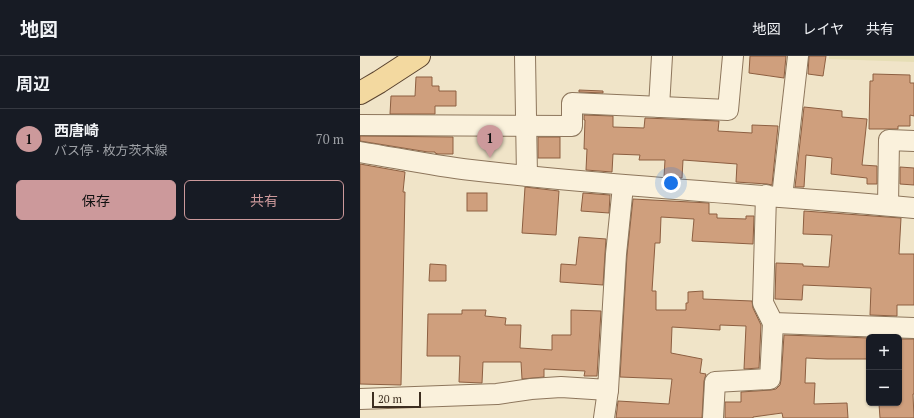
<!DOCTYPE html>
<html lang="ja">
<meta charset="utf-8">
<style>
body{margin:0;font-family:"PT Serif","Noto Sans JP",serif;background:#20242c;color:#f1f3f6}
.controls{position:absolute;right:12px;bottom:12px;display:grid;overflow:hidden;border-radius:6px;box-shadow:0 1px 3px #0004}
.controls button{width:36px;height:36px;display:grid;place-items:center;padding:0;border:0;border-bottom:1px solid #363941;background:#171b24;color:#f1f3f6;font:20px sans-serif}
.scale{position:absolute;left:12px;bottom:10px;width:49px;box-sizing:border-box;padding-left:4px;border:2px solid #3d2e20;border-top:0;font-size:11px;line-height:14px;white-space:nowrap;color:#3d2e20;-webkit-text-stroke:3px #f7eed8;paint-order:stroke}
.you{position:absolute;left:311px;top:127px;width:14px;height:14px;margin:-10px;border:3px solid #fff;border-radius:50%;background:#1a73e8;box-shadow:0 0 0 6px #1a73e833}
.badge{display:grid;place-items:center;width:26px;height:26px;border-radius:50%;background:#cc999b;color:#111;font-size:13px;font-weight:700}
.pin{position:absolute;translate:-50% -33px;filter:drop-shadow(0 1px 2px #0008)}
.pin::after{content:'';position:absolute;top:21px;width:14px;height:12px;background:inherit;clip-path:polygon(0 0,100% 0,50% 100%)}
.list{margin:0;padding:0;list-style:none}
h2{display:flex;justify-content:space-between;align-items:center;height:52px;margin:0;padding:0 16px;font-size:17px}
h2 small{font-size:13px;font-weight:400;color:#9ea1a6}
.list li{display:grid;grid-template-columns:26px 1fr auto;gap:12px;align-items:center;box-sizing:border-box;height:60px;padding:0 16px;border-top:1px solid #363941}
.list b{display:block;font-size:15px;white-space:nowrap}
.list p{margin:0;font-size:13px;white-space:nowrap;color:#9ea1a6}
.list em{font-size:13px;font-style:normal;color:#9ea1a6}
.actions{display:flex;gap:8px;padding:12px 16px}
.actions a{flex:1;padding:9px 0;border:1px solid #cc999b;border-radius:6px;text-align:center;font-size:14px;color:#cc999b}
.actions .main{background:#cc999b;color:#111}
.map{position:relative;flex:none;width:554px;height:362px;overflow:hidden}
header{display:flex;align-items:center;gap:24px;box-sizing:border-box;height:56px;padding:0 20px;background:#171b24;border-bottom:1px solid #363941}
header strong{font-size:19px}
nav{display:flex;gap:22px;margin-inline-start:auto;font-size:14px}
main{display:flex}
aside{flex:1;background:#171b24}
.map>svg:first-child{display:block}
</style>
<header>
<strong>地図</strong>
<nav><a>地図</a><a>レイヤ</a><a>共有</a></nav>
</header>
<main>
<aside>
<h2>周辺<small></small></h2>
<ul class="list">
<li><span class="badge">1</span><div><b>西唐崎</b><p>バス停 · 枚方茨木線</p></div><em>70 m</em></li>
</ul>
<div class="actions"><a class="main">保存</a><a>共有</a></div>
</aside>
<div class="map">
<svg width="554" height="362" viewBox="0 0 554 362">
<rect width="100%" height="100%" fill="#f0e4c8"/>
<polygon fill="#e6deb5" points="469,0 554,0 554,6 469,3"/>
<g fill="#cf9f7d" stroke="#8d5f41">
<polygon points="390,0 426,0 424,22 389,17"/>
<polygon points="449,0 466,0 463,20 448,18"/>
<polygon points="513,18 550,19 550,27 554,27 554,60 550,59 550,70 538,70 538,73 509,73 510,25 513,25"/>
<polygon points="56,21 72,21 72,30 79,30 79,35 96,35 96,50 75,50 75,58 30,58 31,40 55,40"/>
<polygon points="219,34 243,35 243,37 219,36"/>
<polygon points="444,51 482,55 482,61 507,63 502,109 517,110 517,128 507,128 507,122 471,118 472,102 446,99 444,131 435,131"/>
<polygon points="224,59 253,60 253,71 284,72 285,62 359,65 358,75 392,77 392,69 418,70 412,129 407,128 376,126 377,108 323,104 322,122 304,121 305,104 279,104 280,99 253,98 252,116 226,114 227,93 224,93 225,64 224,64"/>
<polygon points="0,80 93,81 93,98 78,98 75,97 75,96 68,96 0,85"/>
<rect x="178" y="81" width="22" height="21"/>
<polygon points="0,108 45,116 43,136 45,136 41,329 0,328"/>
<polygon points="540,111 554,112 554,129 540,128"/>
<polygon points="165,131 199,135 196,179 162,177"/>
<rect x="107" y="137" width="20" height="18"/>
<polygon points="223,137 250,139 249,157 221,155"/>
<polygon points="273,143 349,147 349,158 357,158 357,162 386,163 386,160 394,160 393,188 332,185 334,163 301,161 300,187 295,187 292,235 296,235 296,254 326,254 326,247 328,247 328,236 343,235 343,243 392,245 393,252 401,269 399,312 384,313 386,270 360,269 360,274 312,271 311,297 342,303 340,317 346,318 344,325 342,362 256,362 258,345 309,348 312,323 260,321 267,199"/>
<polygon points="444,155 541,162 539,198 554,198 554,249 537,249 537,260 510,259 511,232 443,229 442,244 415,243 416,207 443,208 443,210 469,211 472,179 443,178"/>
<polygon points="219,181 246,183 243,229 200,226 201,208 216,209"/>
<polygon points="70,208 86,209 86,225 69,225"/>
<polygon points="102,254 126,254 125,260 146,262 145,269 161,269 160,292 192,294 192,279 211,279 211,254 241,255 237,320 224,320 225,315 184,313 184,321 162,323 161,306 123,306 122,327 99,326 100,300 67,300 68,258 102,258"/>
<polygon points="424,279 509,282 509,303 467,303 446,302 445,327 455,327 454,348 487,347 488,362 423,362 422,357 393,361 393,362 365,362 365,346 381,346 381,336 411,334 416,333 420,329 421,324"/>
<polygon points="539,283 554,283 554,338 553,338 554,362 520,362 519,348 539,347"/>
</g>
<g fill="none" stroke-linecap="round" stroke-linejoin="round">
<g stroke="#8d765c" stroke-width="22">
<g id="minor">
<polyline points="165,0 167,120"/>
<polyline points="299,51 302,0"/>
<polyline points="0,69 212,70 212,47 368,54 373,0"/>
<path d="M0,96C37,102 74,110 111,114C258,131 406,139 554,152"/>
<polyline points="406,139 403,247 413,267 554,272"/>
<polyline points="422,141 438,0"/>
<polyline points="528,149 529,84 554,85"/>
<polyline points="0,343 137,338 171,333 201,331 248,334 256,198 263,130"/>
<polyline points="244,362 248,334"/>
<polyline points="353,362 355,326 410,323 413,267"/>
</g>
</g>
<g stroke="#5b4430" stroke-width="24">
<polyline id="major" points="0,37 19,26 59,0"/>
</g>
<use href="#minor" stroke="#faf1dc" stroke-width="20"/>
<use href="#major" stroke="#f3d9a0" stroke-width="22"/>
</g>
</svg>
<div class="controls">
<button>+</button>
<button>−</button>
</div>
<div class="scale">20 m</div>
<div class="you"></div>
<div class="pin badge" style="left:130px;top:102px">1</div>
</div>
</main>
